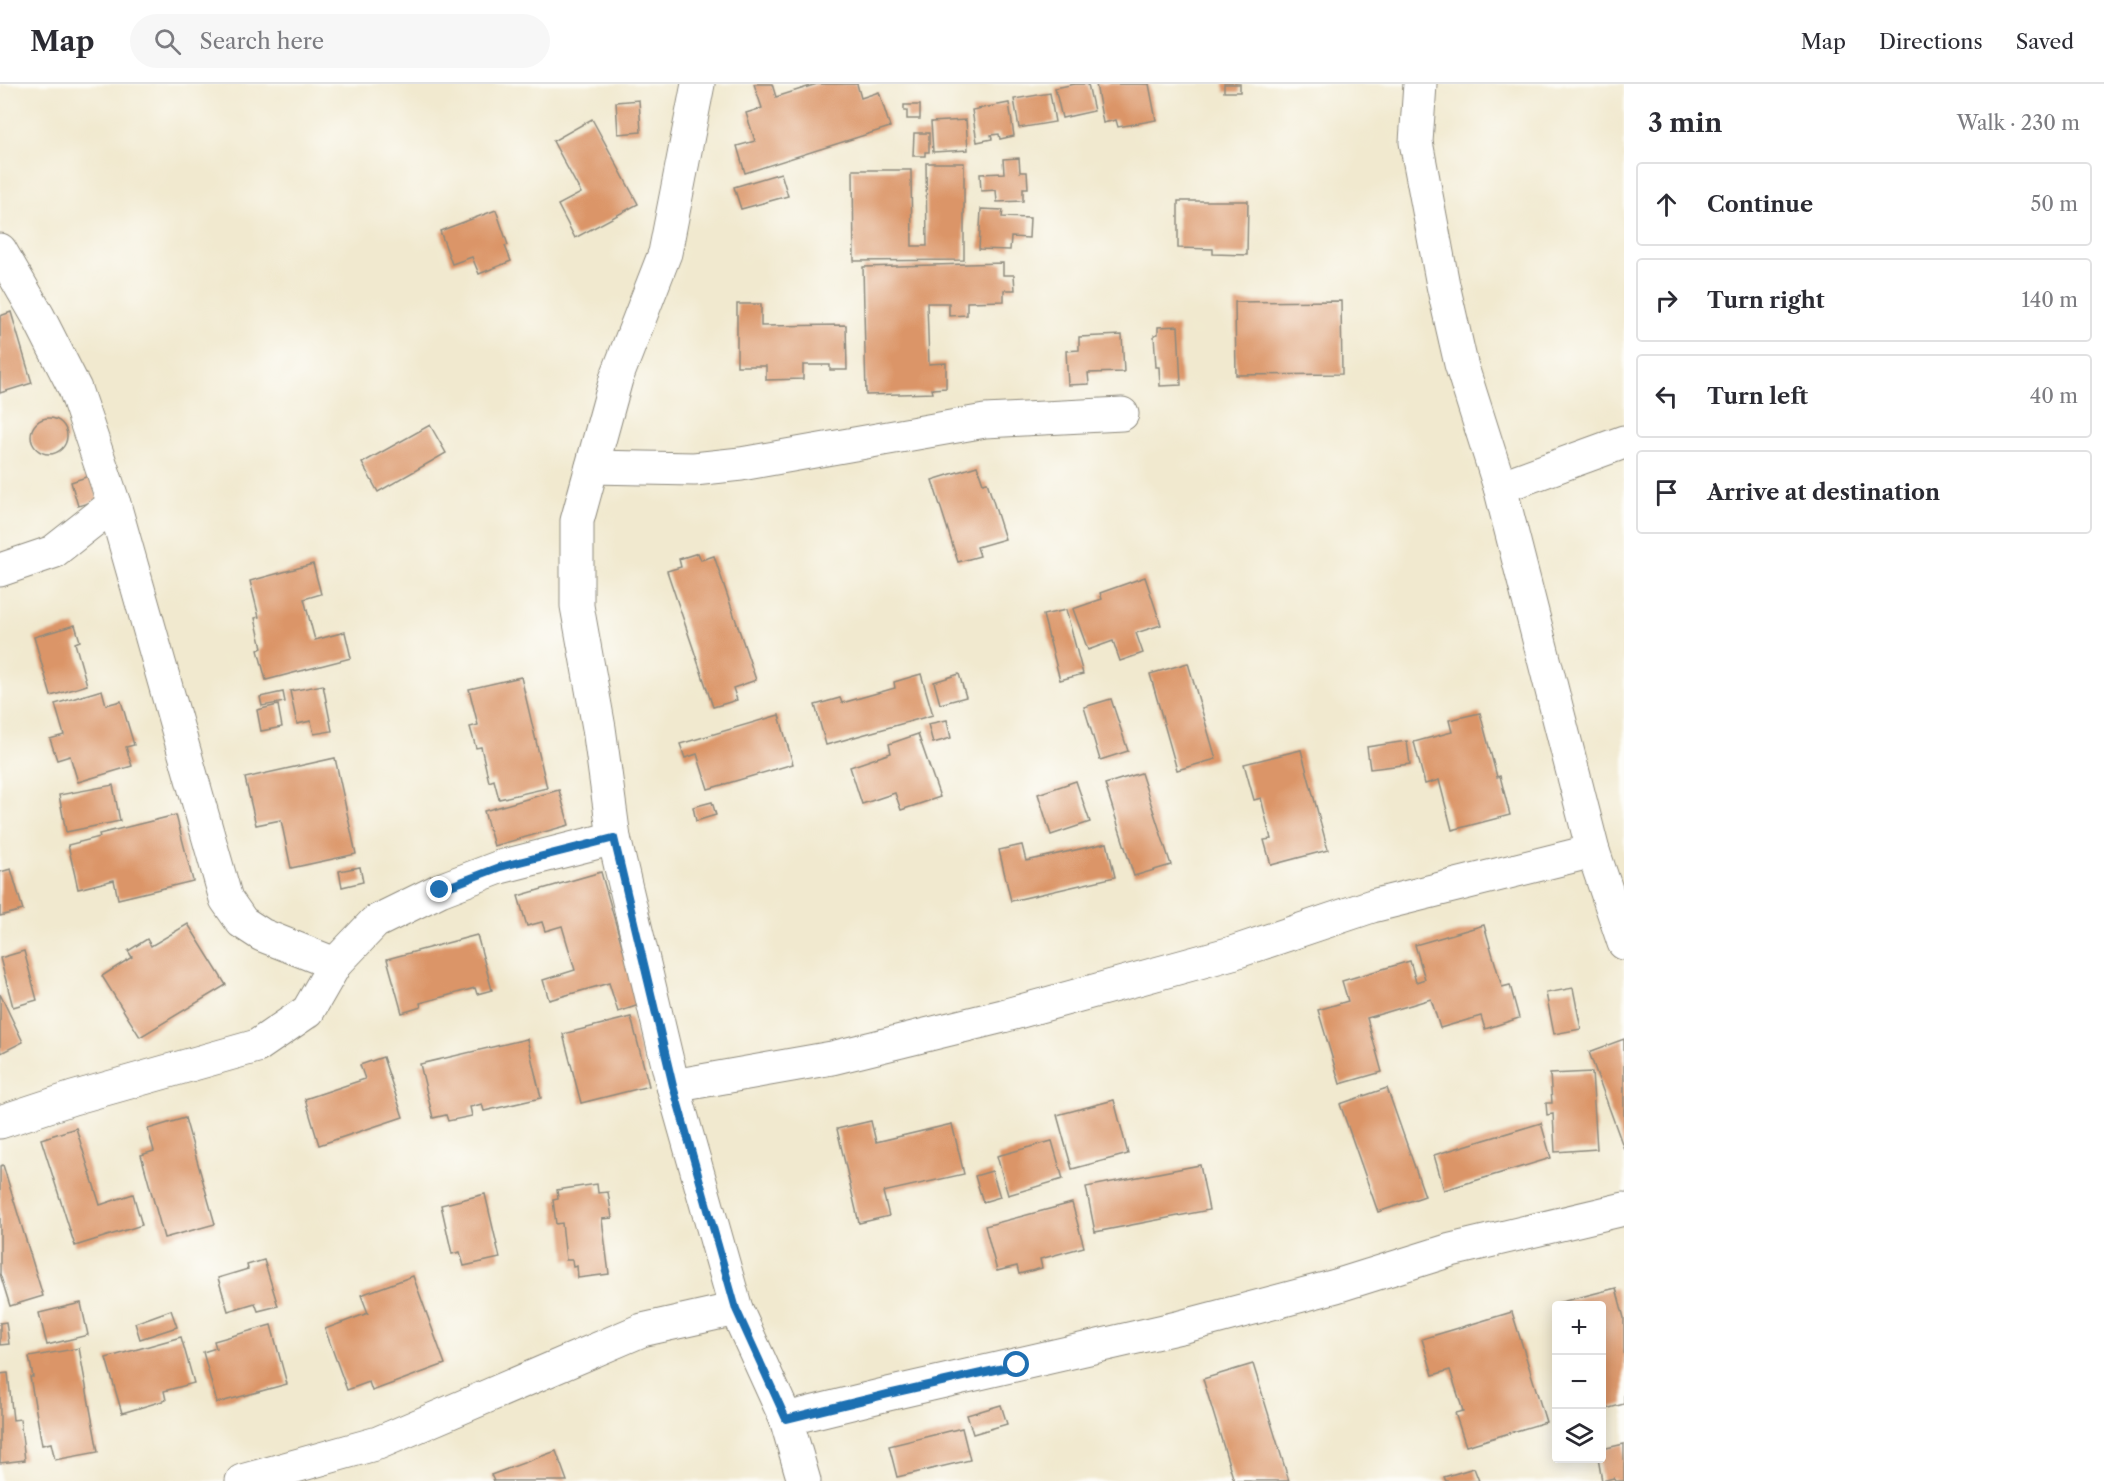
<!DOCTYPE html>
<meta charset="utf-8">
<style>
body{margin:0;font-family:"Libre Caslon Text",serif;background:#f7f7f7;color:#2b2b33}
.controls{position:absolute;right:18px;bottom:18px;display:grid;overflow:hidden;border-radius:6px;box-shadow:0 3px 15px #0003}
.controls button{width:54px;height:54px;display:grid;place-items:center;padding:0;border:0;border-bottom:2px solid #e1e1e2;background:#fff;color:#2b2b33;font:30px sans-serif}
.stop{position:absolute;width:18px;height:18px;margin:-14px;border:4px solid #1f6fb2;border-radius:50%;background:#fff}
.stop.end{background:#1f6fb2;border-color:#fff;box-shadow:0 2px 6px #0008}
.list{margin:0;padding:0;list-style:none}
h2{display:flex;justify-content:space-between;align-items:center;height:78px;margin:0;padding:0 24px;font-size:26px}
h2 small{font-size:20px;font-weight:400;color:#7c7c81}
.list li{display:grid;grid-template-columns:39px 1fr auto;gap:18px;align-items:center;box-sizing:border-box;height:84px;margin:0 12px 12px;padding:0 12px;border:2px solid #e1e1e2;border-radius:6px}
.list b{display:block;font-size:22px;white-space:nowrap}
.list em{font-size:20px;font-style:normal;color:#7c7c81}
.icon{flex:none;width:33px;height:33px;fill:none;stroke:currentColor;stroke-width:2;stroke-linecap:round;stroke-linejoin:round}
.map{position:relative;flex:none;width:1624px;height:1397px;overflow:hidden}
header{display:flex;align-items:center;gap:36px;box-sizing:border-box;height:84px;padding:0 30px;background:#fff;border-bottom:2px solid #e1e1e2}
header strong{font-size:28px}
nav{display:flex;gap:33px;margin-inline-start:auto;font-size:21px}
.search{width:420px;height:54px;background:#f7f7f7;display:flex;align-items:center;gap:15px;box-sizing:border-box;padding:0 21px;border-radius:33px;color:#7c7c81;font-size:22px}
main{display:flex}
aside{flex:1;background:#fff}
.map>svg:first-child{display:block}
</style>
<header>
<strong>Map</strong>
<div class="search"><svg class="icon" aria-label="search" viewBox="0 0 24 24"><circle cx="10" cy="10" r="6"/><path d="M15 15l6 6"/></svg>Search here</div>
<nav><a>Map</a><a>Directions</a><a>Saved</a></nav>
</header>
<main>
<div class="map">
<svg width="1624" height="1397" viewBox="0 0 1624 1397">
<rect width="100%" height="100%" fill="#fdfcf7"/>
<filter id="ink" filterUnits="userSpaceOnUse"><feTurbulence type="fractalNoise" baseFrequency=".0167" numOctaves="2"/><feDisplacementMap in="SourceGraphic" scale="12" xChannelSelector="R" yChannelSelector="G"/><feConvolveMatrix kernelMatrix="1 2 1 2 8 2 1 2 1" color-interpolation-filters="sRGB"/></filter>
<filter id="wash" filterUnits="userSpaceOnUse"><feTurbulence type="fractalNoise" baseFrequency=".008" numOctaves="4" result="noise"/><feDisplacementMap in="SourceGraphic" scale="24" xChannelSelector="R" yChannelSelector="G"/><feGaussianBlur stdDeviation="1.35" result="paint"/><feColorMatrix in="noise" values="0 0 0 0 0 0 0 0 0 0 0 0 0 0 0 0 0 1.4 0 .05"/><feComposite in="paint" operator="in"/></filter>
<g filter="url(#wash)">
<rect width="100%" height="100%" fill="#f1e9cf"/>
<g id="blocks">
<g fill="#db9568">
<polygon points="754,0 772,0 776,13 817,0 857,0 861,14 879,8 890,43 745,89 737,62 755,57 746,29 762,24"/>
<polygon points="1075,0 1088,0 1094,27 1062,34 1055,4"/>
<polygon points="1096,0 1149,0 1156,36 1118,43 1116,36 1103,39"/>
<rect x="1224" y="0" width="16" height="8"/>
<polygon points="1050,9 1055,38 1019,44 1014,15"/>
<polygon points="639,16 641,48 618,50 616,18"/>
<polygon points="1009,19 1014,52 1000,55 999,50 991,51 992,55 977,58 972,26"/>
<polygon points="904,21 920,21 920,35 907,35 907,27 904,27"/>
<polygon points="592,35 638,120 575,154 558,121 581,109 553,57"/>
<polygon points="966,36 968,66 933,68 931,38"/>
<polygon points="914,49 929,49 929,68 925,68 925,72 913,72"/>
<polygon points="1019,74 1020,88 1027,88 1028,104 1023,104 1023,117 997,118 996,106 981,107 980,90 1004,89 1003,75"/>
<polygon points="926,79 964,79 964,176 854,177 853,86 911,86 912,162 927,162"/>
<polygon points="781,89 788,112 741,125 734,103"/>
<polygon points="1178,117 1248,117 1247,171 1213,170 1213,165 1178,164"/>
<polygon points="981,125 1003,126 1002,133 1030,134 1029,154 1011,153 1010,166 979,165"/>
<polygon points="496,126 508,161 505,162 511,177 479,190 472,173 452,180 440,147"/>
<polygon points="1003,179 1003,191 1014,191 1015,206 1004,206 1004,217 967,218 967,231 949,232 949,219 927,219 929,280 946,279 946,304 932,305 933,309 866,311 863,183"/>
<polygon points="1341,217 1342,290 1236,291 1235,218"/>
<polygon points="737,220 761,220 761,242 846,241 847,286 830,286 830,281 803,281 803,295 766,296 766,282 737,282"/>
<polygon points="11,228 32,299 0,309 0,232"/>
<polygon points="1178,242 1181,301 1160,302 1159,283 1156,283 1154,251 1158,250 1158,243"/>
<polygon points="1122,251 1124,288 1088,289 1089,300 1068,301 1066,267 1079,266 1079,253"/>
<circle cx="49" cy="352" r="18"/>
<polygon points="430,341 446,369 378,408 362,379"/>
<polygon points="977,382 983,399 987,398 1005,455 977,463 980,472 958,478 932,396"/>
<polygon points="92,391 99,416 78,422 71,398"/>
<polygon points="698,469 701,476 714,472 756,596 733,604 737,616 713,623 667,487 681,483 679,475"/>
<polygon points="313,480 321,510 304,515 315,556 345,548 351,574 266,596 258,566 262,564 255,534 259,533 250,497"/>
<polygon points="1145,493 1161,541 1136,549 1143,569 1120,577 1113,557 1088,566 1073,525 1102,515 1100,509"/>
<polygon points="1066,526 1083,590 1060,596 1043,531"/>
<polygon points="75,541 80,557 75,559 87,601 51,612 34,553"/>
<polygon points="1188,579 1216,675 1177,686 1150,590"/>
<polygon points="921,590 933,631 826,661 815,621 840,614 842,619 895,604 894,598"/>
<polygon points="959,590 966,613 940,620 934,598"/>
<polygon points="521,593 547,704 499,715 494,696 489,698 481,663 476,664 470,643 478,641 469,605"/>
<polygon points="323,601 332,647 314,650 311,637 297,640 290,607"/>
<polygon points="102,606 106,621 121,617 134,661 126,663 132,682 78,698 70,672 57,676 50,655 64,651 55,620"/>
<polygon points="283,608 285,618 262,622 260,613"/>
<polygon points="1111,615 1128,667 1100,676 1084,623"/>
<polygon points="278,621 282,643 261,647 257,626"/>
<polygon points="1480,629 1497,693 1500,692 1510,731 1452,746 1439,696 1425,700 1414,658 1452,648 1449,636"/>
<polygon points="779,631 793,680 708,705 697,670 685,674 680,660"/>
<polygon points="947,636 951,654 933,659 928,640"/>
<polygon points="918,650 940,713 901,726 895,709 862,720 850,683 891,669 889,660"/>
<polygon points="1407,657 1410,680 1370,685 1367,663"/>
<polygon points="1301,666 1328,766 1271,781 1264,756 1271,755 1261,714 1254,716 1244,680"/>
<polygon points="335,674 356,770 291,784 281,736 256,741 245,694"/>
<polygon points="1141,689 1171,781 1134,792 1105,700"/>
<polygon points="1076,697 1090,738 1051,751 1038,710"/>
<polygon points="113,701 120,737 66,748 59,711"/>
<polygon points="559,706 569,741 494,762 484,727"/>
<polygon points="712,718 716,731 696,737 693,723"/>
<polygon points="176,731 193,797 118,815 114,796 78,805 68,761 100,753 99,750"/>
<polygon points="1107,759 1115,793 1011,817 999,766 1022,761 1026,777"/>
<polygon points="360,783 363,798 342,803 339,787"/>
<polygon points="11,785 23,826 0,832 0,788"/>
<polygon points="601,788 639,921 618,928 609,899 549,916 543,896 575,886 562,842 545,847 542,838 527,842 518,812"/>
<polygon points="188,840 226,901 140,953 102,892 132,873 128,867 147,855 151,862"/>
<polygon points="1484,841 1502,903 1510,901 1519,934 1485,945 1481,932 1440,944 1431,915 1367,934 1382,988 1340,1000 1318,926 1348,917 1342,897 1410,877 1416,898 1425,895 1415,861"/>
<polygon points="477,851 492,906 477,910 475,904 420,919 421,923 402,929 387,875"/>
<polygon points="24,867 37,916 13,923 0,874"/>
<polygon points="1573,904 1581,945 1554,950 1546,909"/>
<polygon points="0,910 23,958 1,969 0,966"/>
<polygon points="631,933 649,1002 581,1019 563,950"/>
<polygon points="527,955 541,1014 484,1027 482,1020 470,1023 472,1032 448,1037 446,1031 433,1034 420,980"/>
<polygon points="1624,955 1624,1065 1589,968"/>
<polygon points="383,973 403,1033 319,1061 305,1015 365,995 360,981"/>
<polygon points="1592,988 1597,1065 1555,1068 1553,1030 1547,1031 1546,1019 1552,1019 1550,990"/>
<polygon points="1387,1004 1425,1112 1378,1128 1340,1020"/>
<polygon points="1114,1016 1128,1070 1072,1085 1057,1031"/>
<polygon points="185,1034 215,1140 164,1154 141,1071 154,1067 148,1045"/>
<polygon points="871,1037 876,1058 952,1040 964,1090 883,1108 889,1132 859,1139 837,1045"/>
<polygon points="1541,1039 1551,1074 1444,1106 1434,1071"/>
<polygon points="76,1044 100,1121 133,1110 142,1141 75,1162 41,1055"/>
<polygon points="1052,1057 1063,1095 1008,1111 997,1072"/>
<polygon points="3,1081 43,1212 10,1222 0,1190 0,1082"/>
<polygon points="1200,1081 1209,1126 1095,1148 1086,1103"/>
<polygon points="992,1087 1000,1113 983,1118 975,1092"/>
<polygon points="597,1100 598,1109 608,1108 612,1134 602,1135 609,1190 578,1194 577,1182 573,1183 572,1176 566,1176 562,1139 556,1140 553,1116 558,1115 557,1106"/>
<polygon points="485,1110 500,1174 464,1182 460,1168 452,1170 441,1121"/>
<polygon points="1072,1119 1084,1163 1040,1175 1042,1184 1019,1190 1017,1182 997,1187 985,1142"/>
<polygon points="264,1176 278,1222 258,1227 255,1219 228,1227 218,1194 248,1185 247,1181"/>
<polygon points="413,1192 445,1280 372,1307 369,1298 347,1306 325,1245 368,1229 361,1211"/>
<polygon points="1616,1204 1624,1234 1624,1320 1602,1326 1602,1222 1557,1222 1557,1219"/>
<polygon points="81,1219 88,1251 47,1261 39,1229"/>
<polygon points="171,1226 177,1243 140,1255 135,1239"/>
<polygon points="1512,1228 1546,1338 1466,1362 1455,1329 1463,1327 1450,1286 1433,1291 1422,1255"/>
<polygon points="6,1238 9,1260 0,1261 0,1239"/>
<polygon points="271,1241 287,1300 217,1319 203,1268 216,1264 214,1257"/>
<polygon points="181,1253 194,1299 164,1307 166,1316 122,1329 106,1274"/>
<polygon points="79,1264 98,1368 55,1376 51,1359 42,1361 30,1293 33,1293 29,1273"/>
<polygon points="1253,1280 1289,1397 1234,1397 1203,1295"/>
<polygon points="8,1289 13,1336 20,1335 25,1376 0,1379 0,1290"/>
<polygon points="1001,1321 1007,1340 973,1350 967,1331"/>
<polygon points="962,1344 970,1376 897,1393 889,1362"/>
<polygon points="1624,1360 1624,1397 1615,1397 1614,1394 1602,1397 1598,1374 1602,1374 1602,1365"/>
<polygon points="556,1367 567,1397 494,1397 491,1391"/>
<polygon points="1474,1384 1479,1397 1446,1397 1444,1393"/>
</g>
</g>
</g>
<g filter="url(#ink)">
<use href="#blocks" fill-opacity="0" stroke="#8e8a7d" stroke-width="1.5"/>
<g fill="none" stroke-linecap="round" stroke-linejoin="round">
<g stroke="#8e8a7d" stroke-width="35">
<g id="street">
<polyline points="698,0 665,169 616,295 577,437 577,522 599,644 614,754 673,1002 736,1225 786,1335 804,1397"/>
<polyline points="1420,0 1416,58 1443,201 1461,280 1500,403 1593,767 1624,859"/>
<polyline points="0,166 38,232 75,305 114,420 53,468 0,486"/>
<polyline points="592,383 694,385 741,380 985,337 1122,330"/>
<polyline points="1500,403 1624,358"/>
<polyline points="114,420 226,815 242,838 262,851 335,880"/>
<polyline points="673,1002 832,974 1003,932 1232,869 1372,822 1593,767"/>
<polyline points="0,1038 73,1014 257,962 308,927 335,880 375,838 440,806 500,783 614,754"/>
<polyline points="786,1335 888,1310 1181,1243 1336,1202 1451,1166 1624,1125"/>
<polyline points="242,1397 378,1359 642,1246 736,1225"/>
</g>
</g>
<use href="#street" stroke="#fff" stroke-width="33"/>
</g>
</g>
<g fill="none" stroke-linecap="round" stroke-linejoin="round" filter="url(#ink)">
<polyline stroke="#1f6fb2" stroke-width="8" points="440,806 500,783 614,754 673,1002 736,1225 786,1335 888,1310 1017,1281"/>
</g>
</svg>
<div class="controls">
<button>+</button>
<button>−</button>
<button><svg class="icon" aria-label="layers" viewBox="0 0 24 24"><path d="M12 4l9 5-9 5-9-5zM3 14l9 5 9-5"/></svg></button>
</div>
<div class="stop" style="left:1017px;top:1281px"></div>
<div class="stop end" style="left:440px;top:806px"></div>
</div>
<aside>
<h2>3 min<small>Walk · 230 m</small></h2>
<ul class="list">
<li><svg class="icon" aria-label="ahead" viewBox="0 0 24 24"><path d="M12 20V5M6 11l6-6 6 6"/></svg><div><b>Continue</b></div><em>50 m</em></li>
<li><svg class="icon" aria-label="right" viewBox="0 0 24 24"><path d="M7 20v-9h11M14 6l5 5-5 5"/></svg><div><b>Turn right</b></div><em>140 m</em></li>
<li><svg class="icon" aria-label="left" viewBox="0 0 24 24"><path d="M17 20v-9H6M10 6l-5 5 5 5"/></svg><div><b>Turn left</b></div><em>40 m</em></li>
<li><svg class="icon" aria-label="arrive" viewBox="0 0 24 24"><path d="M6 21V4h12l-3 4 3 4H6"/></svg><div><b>Arrive at destination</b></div></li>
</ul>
</aside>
</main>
